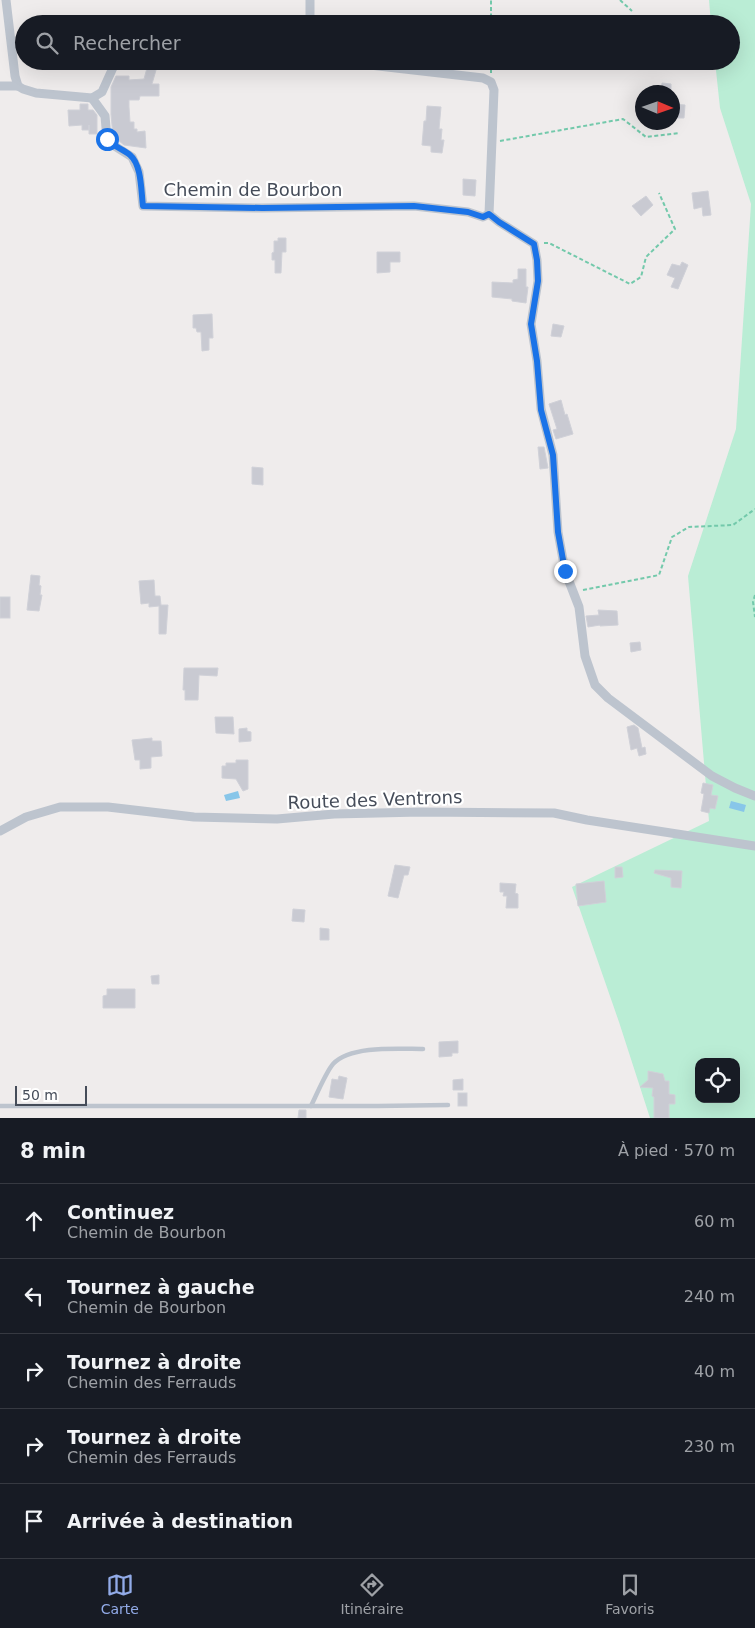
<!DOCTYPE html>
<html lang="fr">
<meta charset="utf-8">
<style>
body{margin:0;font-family:"DejaVu Sans",sans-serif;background:#242831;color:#f1f3f6}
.controls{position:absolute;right:15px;bottom:15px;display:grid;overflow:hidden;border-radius:10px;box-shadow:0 5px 20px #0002}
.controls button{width:45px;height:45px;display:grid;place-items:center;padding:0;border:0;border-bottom:1px solid #363941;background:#171b24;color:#f1f3f6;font:25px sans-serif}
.compass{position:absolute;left:635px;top:85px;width:45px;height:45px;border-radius:50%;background:#171b24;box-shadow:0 5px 20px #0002;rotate:92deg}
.scale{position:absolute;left:15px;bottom:12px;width:72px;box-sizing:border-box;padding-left:5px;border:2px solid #454c59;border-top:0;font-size:14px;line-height:18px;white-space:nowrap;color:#454c59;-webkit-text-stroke:4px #fff;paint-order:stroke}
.stop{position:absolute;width:15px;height:15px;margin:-11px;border:4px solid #1a73e8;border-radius:50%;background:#fff}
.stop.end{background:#1a73e8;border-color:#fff;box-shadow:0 1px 5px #0008}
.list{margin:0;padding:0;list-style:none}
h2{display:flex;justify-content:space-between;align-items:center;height:65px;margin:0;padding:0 20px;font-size:21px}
h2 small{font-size:16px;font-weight:400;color:#9ea1a6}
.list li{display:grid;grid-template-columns:32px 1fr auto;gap:15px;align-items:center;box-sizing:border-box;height:75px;padding:0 20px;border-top:1px solid #363941}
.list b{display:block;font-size:19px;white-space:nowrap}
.list p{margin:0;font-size:16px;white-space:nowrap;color:#9ea1a6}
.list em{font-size:16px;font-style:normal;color:#9ea1a6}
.icon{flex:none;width:28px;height:28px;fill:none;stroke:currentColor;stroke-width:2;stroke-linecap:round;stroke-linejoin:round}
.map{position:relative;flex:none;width:755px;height:1118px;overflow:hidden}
.search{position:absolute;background:#171b24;box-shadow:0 5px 20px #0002;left:15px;right:15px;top:15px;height:55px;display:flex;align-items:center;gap:12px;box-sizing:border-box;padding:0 18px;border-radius:28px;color:#9ea1a6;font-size:19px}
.sheet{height:440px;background:#171b24}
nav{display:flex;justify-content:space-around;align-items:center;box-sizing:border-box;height:70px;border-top:1px solid #363941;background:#171b24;font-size:14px;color:#9ea1a6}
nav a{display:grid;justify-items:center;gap:2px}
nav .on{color:#92abe8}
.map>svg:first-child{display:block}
</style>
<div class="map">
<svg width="755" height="1118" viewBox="0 0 755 1118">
<rect width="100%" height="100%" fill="#efecec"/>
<path fill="#baedd5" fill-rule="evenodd" d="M709,0H755V1118H650L619,1022L572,887L709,821L688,576L736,429L751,204L720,108L715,61H731V24H711ZM699,1062H736V1099H699Z"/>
<g fill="#88c6e9">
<polygon points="238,791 240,798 226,801 224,795"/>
<polygon points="731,801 746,805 744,812 729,808"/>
</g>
<g fill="#c9cad2" stroke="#d0d1d8">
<polygon points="147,68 156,70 152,84 159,84 159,96 140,96 139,100 129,100 129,107 130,122 134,122 134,129 137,129 137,132 145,131 146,148 124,145 113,136 111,114 111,87 116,76 129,76 129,80 144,79"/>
<polygon points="662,83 671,84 671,92 661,92"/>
<polygon points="80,104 88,104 88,110 93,110 97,115 97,134 89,134 89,125 89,130 82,130 82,125 69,126 68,110 80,110"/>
<polygon points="672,104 685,105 684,118 672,118"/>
<polygon points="427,106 441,107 439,129 442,129 441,140 444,140 442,153 431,152 431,146 422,145 424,121 426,121"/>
<polygon points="463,179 476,180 475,196 463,195"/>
<polygon points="708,191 711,215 703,216 702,207 694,209 692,193"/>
<polygon points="646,196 653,205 641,216 632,206"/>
<polygon points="278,238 286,238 286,252 282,252 281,273 275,273 275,260 272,260 272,253 274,252 274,241 278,241"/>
<polygon points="377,252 400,252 400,262 390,262 390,272 377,273"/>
<polygon points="682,262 688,265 678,289 671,287 675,278 667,275 672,264 680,266"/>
<polygon points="518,269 526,269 526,287 528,287 526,303 512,301 512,299 492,297 492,282 513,283 513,280 518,279"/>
<polygon points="212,314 213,338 209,338 209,350 202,351 201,332 197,332 196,328 193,328 193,315"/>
<polygon points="553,324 564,326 561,337 551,336"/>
<polygon points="561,400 565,415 567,414 573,434 556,439 553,430 557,429 549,404"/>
<polygon points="538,447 544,447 548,468 540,469"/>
<polygon points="252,467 263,468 263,485 252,484"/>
<polygon points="31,575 40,576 39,585 41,586 40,595 42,595 39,611 27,610"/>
<polygon points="154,580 155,596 160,596 161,605 168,605 166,634 159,634 159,606 149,607 149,603 141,604 139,581"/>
<rect x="0" y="597" width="10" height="21"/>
<polygon points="598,610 617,611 618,625 600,626 600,625 588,627 586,616 599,615"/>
<polygon points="640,642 641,650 631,652 630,643"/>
<polygon points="184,668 218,668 217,676 199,675 198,700 185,700 185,690 183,690"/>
<polygon points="215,717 233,717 234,734 216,733"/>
<polygon points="634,725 638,728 642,748 645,747 646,754 639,756 637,748 631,750 627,727"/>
<polygon points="247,728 247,731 251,732 251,741 239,742 239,729"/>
<polygon points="152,738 152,741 161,741 162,756 151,757 151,768 140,769 140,760 135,760 132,740"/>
<polygon points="236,760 248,760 248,789 243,791 236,779 222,778 222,766 226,766 226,763 236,763"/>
<polygon points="703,783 713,785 711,795 718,796 715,809 710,808 709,813 701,811 704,794 701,793"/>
<polygon points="395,865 410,867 408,875 404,875 398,898 388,896"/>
<polygon points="615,867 622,867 623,877 615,878"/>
<polygon points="655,870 682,871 681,888 671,887 671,878 654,873"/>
<polygon points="604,881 606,902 578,906 576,884"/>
<polygon points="500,883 516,884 515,893 518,894 518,908 506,908 507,896 503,896 504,892 500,892"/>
<polygon points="293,909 305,910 304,922 292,921"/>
<polygon points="320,928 329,929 329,940 320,940"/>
<polygon points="159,975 159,984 152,984 151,976"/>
<polygon points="107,989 135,989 135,1008 103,1008 103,996 107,995"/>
<polygon points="458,1041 458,1053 452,1053 452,1056 439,1057 439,1042"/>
<polygon points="648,1071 663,1074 665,1081 669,1081 669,1094 675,1095 675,1104 669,1104 669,1118 654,1118 654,1097 652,1096 653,1088 640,1087 648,1080"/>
<polygon points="339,1076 347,1078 343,1099 329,1097 332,1079 338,1080"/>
<polygon points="463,1079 463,1090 453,1090 453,1080"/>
<rect x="458" y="1093" width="9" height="13"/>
<polygon points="299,1110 306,1110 306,1118 298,1118"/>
</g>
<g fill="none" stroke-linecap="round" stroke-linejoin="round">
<g stroke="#73c9ab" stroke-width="2" stroke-dasharray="4 2.5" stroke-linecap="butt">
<polyline points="620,0 632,11"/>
<polyline points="491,24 491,0"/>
<polyline points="491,73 491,61"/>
<polyline points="500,141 623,119 646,137 679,133"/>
<polyline points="544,243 549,243 630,284 641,277 646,257 675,229 659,193"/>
<polyline points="583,590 659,575 672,537 689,527 733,525 755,509"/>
<polyline points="755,595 753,602 755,617"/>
</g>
<g stroke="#bdc4ce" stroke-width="4.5">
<polyline points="0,1106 378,1106 448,1105"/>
<path d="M311,1106C316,1096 326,1072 333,1064C351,1045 399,1049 423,1049"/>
</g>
<g stroke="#bdc4ce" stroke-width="9">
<polyline points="6,0 15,76 18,86"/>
<polyline points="310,0 310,24"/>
<polyline points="335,61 483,78 491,82 494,90 489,214 499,222 534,244 537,260 538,281 531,324 537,361 541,409 553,455 558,532 565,571 579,607 585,656 595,685 608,698 712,776 735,788 755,796"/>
<polyline points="0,86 18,86 23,89 36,93 92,98 102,92 116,61"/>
<polyline points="92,98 105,116 107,139 113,145 132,157 139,172 143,206 261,208 414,206 468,212 483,217 489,214"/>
<polyline points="0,831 26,817 60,807 108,807 194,817 277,819 334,814 421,812 554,813 587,820 755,846"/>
</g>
</g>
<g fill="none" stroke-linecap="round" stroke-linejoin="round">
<path stroke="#1a73e8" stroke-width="6" d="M107,139C114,147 123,149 130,155C142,165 141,192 143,206L262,208L414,206L468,212L483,217L489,214L499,222L534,244L537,260L538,281L531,324L537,361L541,410L553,455L558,532L565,571"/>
</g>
<g text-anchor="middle" stroke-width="4.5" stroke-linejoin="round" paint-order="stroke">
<g font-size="18" fill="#454c59" stroke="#fff">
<text x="253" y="196">Chemin de Bourbon</text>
<text transform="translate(375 800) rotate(-2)" y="6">Route des Ventrons</text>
</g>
</g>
</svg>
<div class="controls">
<button><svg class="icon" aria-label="locate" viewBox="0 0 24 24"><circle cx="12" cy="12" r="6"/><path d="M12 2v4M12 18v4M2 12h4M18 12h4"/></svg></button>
</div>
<svg class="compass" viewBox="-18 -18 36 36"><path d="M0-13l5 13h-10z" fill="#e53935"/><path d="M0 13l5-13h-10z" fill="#9ea1a6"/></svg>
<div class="scale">50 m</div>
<div class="stop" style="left:107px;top:139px"></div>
<div class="stop end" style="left:565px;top:571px"></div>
<div class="search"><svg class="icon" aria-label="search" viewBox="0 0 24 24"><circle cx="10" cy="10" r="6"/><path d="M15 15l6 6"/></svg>Rechercher</div>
</div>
<section class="sheet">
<h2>8 min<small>À pied · 570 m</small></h2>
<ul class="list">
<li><svg class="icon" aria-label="ahead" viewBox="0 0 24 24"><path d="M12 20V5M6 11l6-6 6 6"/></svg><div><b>Continuez</b><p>Chemin de Bourbon</p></div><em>60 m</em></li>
<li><svg class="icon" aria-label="left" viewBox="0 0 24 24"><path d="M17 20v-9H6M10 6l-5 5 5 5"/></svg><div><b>Tournez à gauche</b><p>Chemin de Bourbon</p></div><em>240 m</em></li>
<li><svg class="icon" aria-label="right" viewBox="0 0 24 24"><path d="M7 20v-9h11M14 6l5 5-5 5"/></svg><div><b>Tournez à droite</b><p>Chemin des Ferrauds</p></div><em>40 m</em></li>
<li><svg class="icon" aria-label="right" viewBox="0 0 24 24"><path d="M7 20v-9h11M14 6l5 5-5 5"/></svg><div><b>Tournez à droite</b><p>Chemin des Ferrauds</p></div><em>230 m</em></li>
<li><svg class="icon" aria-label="arrive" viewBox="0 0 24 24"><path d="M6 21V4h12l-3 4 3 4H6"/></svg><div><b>Arrivée à destination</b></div></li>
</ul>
</section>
<nav>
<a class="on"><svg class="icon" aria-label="map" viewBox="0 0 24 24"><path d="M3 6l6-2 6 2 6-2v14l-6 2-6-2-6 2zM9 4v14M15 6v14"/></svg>Carte</a>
<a><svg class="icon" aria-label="directions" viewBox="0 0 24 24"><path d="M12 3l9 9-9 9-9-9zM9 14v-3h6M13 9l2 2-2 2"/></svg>Itinéraire</a>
<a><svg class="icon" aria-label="saved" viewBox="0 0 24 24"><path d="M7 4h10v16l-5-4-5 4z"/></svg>Favoris</a>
</nav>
